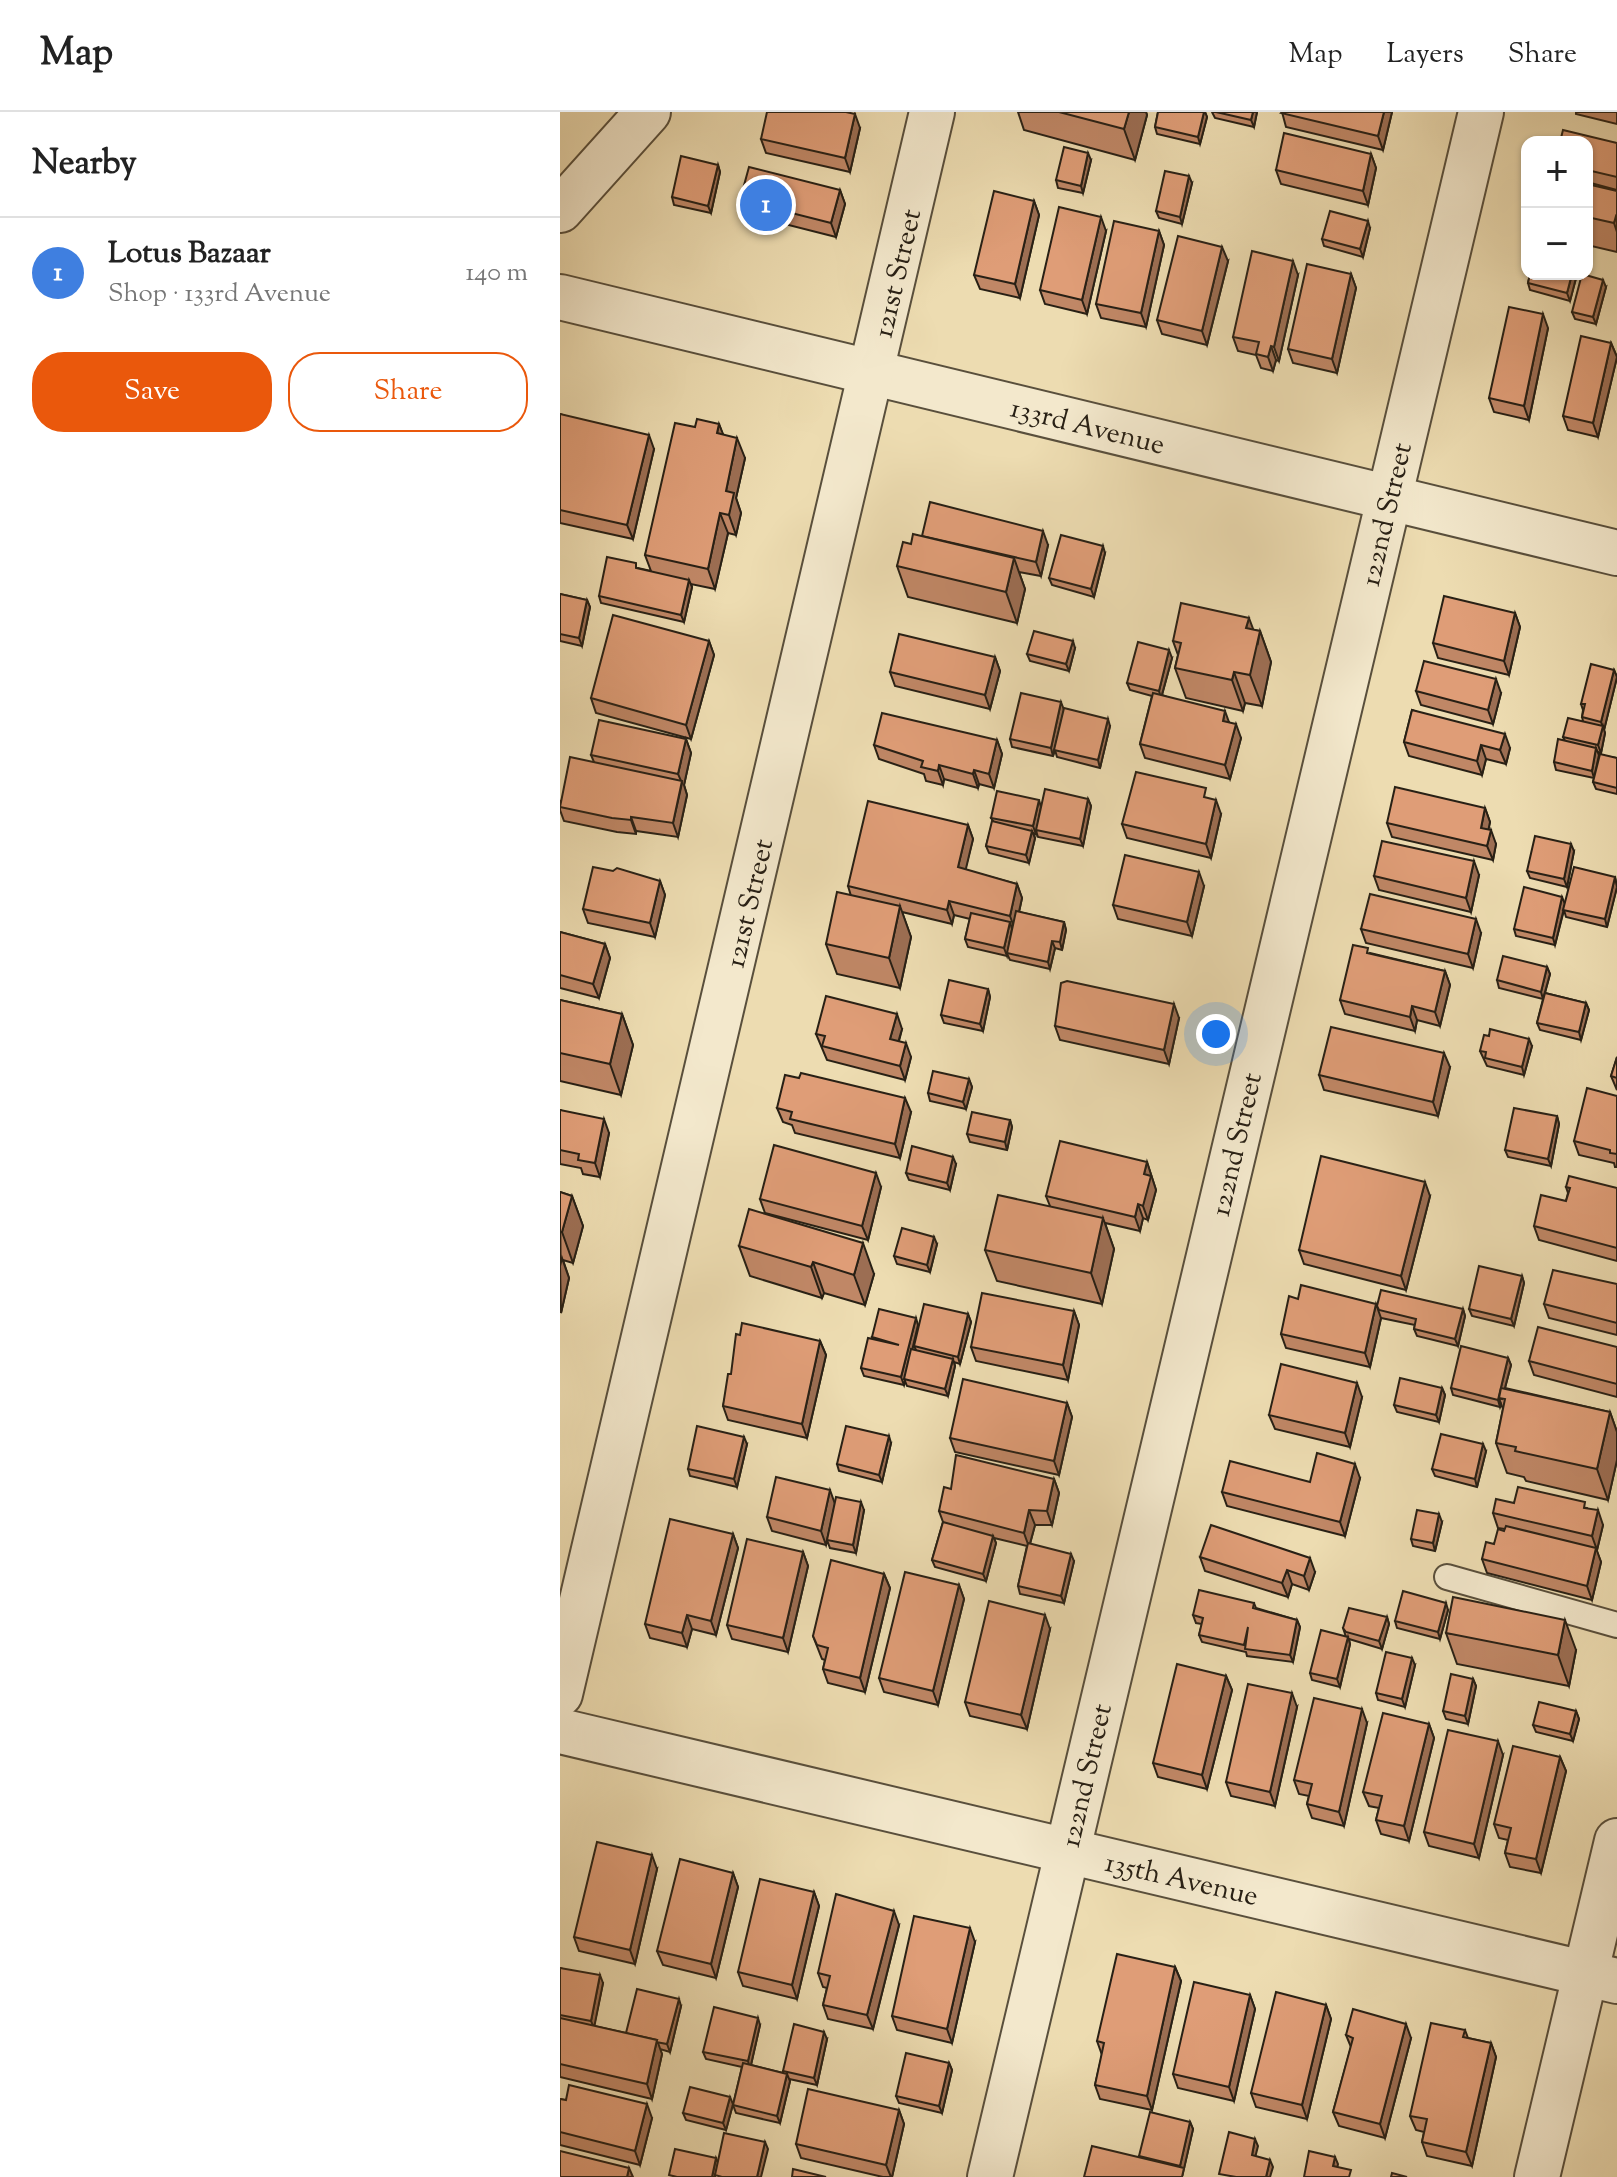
<!DOCTYPE html>
<meta charset="utf-8">
<style>
body{margin:0;font-family:"Sorts Mill Goudy",serif;background:#f2f2f2;color:#222}
.controls{position:absolute;right:24px;top:24px;display:grid;overflow:hidden;border-radius:16px;box-shadow:0 2px 6px #0004}
.controls button{width:72px;height:72px;display:grid;place-items:center;padding:0;border:0;border-bottom:2px solid #e0e0e0;background:#fff;color:#222;font:40px sans-serif}
.you{position:absolute;left:656px;top:922px;width:28px;height:28px;margin:-20px;border:6px solid #fff;border-radius:50%;background:#1a73e8;box-shadow:0 0 0 12px #1a73e833}
.badge{display:grid;place-items:center;width:52px;height:52px;border-radius:50%;background:#ea580c;color:#fff;font-size:26px;font-weight:700}
.pin{position:absolute;translate:-50% -50%;border:4px solid #fff;box-shadow:0 2px 8px #0006}
.list{margin:0;padding:0;list-style:none}
h2{display:flex;justify-content:space-between;align-items:center;height:104px;margin:0;padding:0 32px;font-size:34px}
h2 small{font-size:26px;font-weight:400;color:#767676}
.list li{display:grid;grid-template-columns:52px 1fr auto;gap:24px;align-items:center;box-sizing:border-box;height:112px;padding:0 32px;border-top:2px solid #e0e0e0}
.list b{display:block;font-size:30px;white-space:nowrap}
.list p{margin:0;font-size:26px;white-space:nowrap;color:#767676}
.list em{font-size:26px;font-style:normal;color:#767676}
.actions{display:flex;gap:16px;padding:24px 32px}
.actions a{flex:1;padding:18px 0;border:2px solid #ea580c;border-radius:32px;text-align:center;font-size:28px;color:#ea580c}
.actions .main{background:#ea580c;color:#fff}
.map{position:relative;flex:none;width:1057px;height:2065px;overflow:hidden}
header{display:flex;align-items:center;gap:48px;box-sizing:border-box;height:112px;padding:0 40px;background:#fff;border-bottom:2px solid #e0e0e0}
header strong{font-size:38px}
nav{display:flex;gap:44px;margin-inline-start:auto;font-size:28px}
main{display:flex}
aside{flex:1;background:#fff}
.map>svg:first-child{display:block}
</style>
<header>
<strong>Map</strong>
<nav><a>Map</a><a>Layers</a><a>Share</a></nav>
</header>
<main>
<aside>
<h2>Nearby<small></small></h2>
<ul class="list">
<li><span class="badge" style="background:#3f7fe0">1</span><div><b>Lotus Bazaar</b><p>Shop · 133rd Avenue</p></div><em>140 m</em></li>
</ul>
<div class="actions"><a class="main">Save</a><a>Share</a></div>
</aside>
<div class="map">
<svg width="1057" height="2065" viewBox="0 0 1057 2065">
<rect width="100%" height="100%" fill="#eddcb1"/>
<filter id="stains"><feTurbulence type="fractalNoise" baseFrequency=".0025" numOctaves="4"/><feColorMatrix values="0 0 0 0 .2 0 0 0 0 .09 0 0 0 0 .02 0 0 0 .5 -.17"/></filter>
<radialGradient id="worn" r=".72"><stop offset=".6" stop-color="#630" stop-opacity="0"/><stop offset="1" stop-color="#630" stop-opacity=".3"/></radialGradient>
<g fill="none" stroke-linecap="round" stroke-linejoin="round">
<g stroke="#594f3c" stroke-width="28">
<polyline id="lane" points="887,1465 1057,1513"/>
</g>
<g stroke="#594f3c" stroke-width="48">
<g id="street">
<polyline points="0,98 88,0"/>
<polyline points="0,185 1057,441"/>
<polyline points="0,1582 372,0"/>
<polyline points="0,1619 1057,1869"/>
<polyline points="430,2065 921,0"/>
<polyline points="977,2065 1057,1729"/>
</g>
</g>
<use href="#lane" stroke="#f3e8cc" stroke-width="24"/>
<use href="#street" stroke="#f3e8cc" stroke-width="44"/>
</g>
<g fill="#c08766" stroke="#282015" stroke-width="2">
<polygon points="458,0 586,0 587,3 575,48 464,18"/>
<polygon points="598,0 645,0 647,5 640,32 597,22 595,15"/>
<polygon points="652,0 697,0 694,15 655,6"/>
<polygon points="722,0 832,0 823,38 726,15"/>
<polygon points="1016,0 1057,0 1057,12 1016,2"/>
<polygon points="300,16 290,60 206,41 201,27"/>
<polygon points="1027,30 1057,31 1057,78 1027,70"/>
<polygon points="811,42 816,56 808,93 721,72 716,58"/>
<polygon points="531,48 523,81 498,76 496,68"/>
<polygon points="158,53 160,60 151,101 114,93 112,85"/>
<polygon points="632,71 622,112 599,106 596,99"/>
<polygon points="1027,72 1057,79 1057,140 1027,133"/>
<polygon points="280,78 285,92 276,125 185,102 180,88"/>
<polygon points="474,89 479,103 460,186 420,177 414,163"/>
<polygon points="810,116 803,145 764,134 762,127"/>
<polygon points="546,119 527,202 485,192 480,178"/>
<polygon points="599,119 604,133 586,215 541,206 536,192"/>
<polygon points="668,149 647,233 602,222 597,208"/>
<polygon points="791,162 796,176 777,261 733,251 728,237"/>
<polygon points="970,162 1014,162 1016,166 1010,189 970,178 968,171"/>
<polygon points="738,163 719,249 716,248 713,259 701,256 696,243 678,239 673,225"/>
<polygon points="1046,175 1036,212 1015,207 1012,200"/>
<polygon points="988,216 969,308 934,300 929,286"/>
<polygon points="1051,231 1057,245 1038,325 1008,318 1003,304"/>
<polygon points="0,302 94,337 73,427 0,411"/>
<polygon points="159,312 163,323 185,346 176,386 181,401 176,423 168,421 155,477 131,472 132,475 124,510 41,491 39,484 78,456 91,459 85,443 135,315"/>
<polygon points="362,424 488,433 481,464 459,460 465,477 457,511 348,485 337,454 351,432"/>
<polygon points="545,441 534,485 492,473 489,466"/>
<polygon points="0,482 27,488 30,495 22,534 0,529"/>
<polygon points="955,501 960,515 949,563 878,546 873,531"/>
<polygon points="693,518 700,519 711,550 702,594 685,591 683,599 626,586 615,556 618,543 613,529"/>
<polygon points="149,529 154,543 131,627 36,601 31,586"/>
<polygon points="515,536 509,559 470,549 467,542"/>
<polygon points="435,545 440,559 430,597 335,574 330,560"/>
<polygon points="612,546 602,583 669,610 681,626 670,667 585,646 580,632 592,584 570,578 567,571"/>
<polygon points="1054,558 1057,565 1044,618 1045,621 1041,641 1038,640 1039,643 1057,646 1057,682 1036,677 1033,670 1034,666 996,658 994,650 1005,629 1003,625 1023,609 1022,605 1023,598 1021,592"/>
<polygon points="856,579 941,581 933,612 861,593"/>
<polygon points="504,597 550,614 540,656 497,645 495,638 493,644 452,635 450,627"/>
<polygon points="852,598 950,636 946,652 926,647 922,663 849,644 844,630"/>
<polygon points="126,627 131,641 124,673 127,683 118,725 76,719 76,722 57,720 4,709 0,698 0,690 34,650 31,643"/>
<polygon points="437,628 442,642 434,676 419,672 418,676 384,667 383,673 366,669 364,662 319,647 314,633"/>
<polygon points="528,687 531,694 523,734 478,725 476,719 476,722 473,721 475,726 469,751 429,741 426,734 433,709 431,706 481,694"/>
<polygon points="925,696 930,710 928,718 936,732 933,748 832,725 827,711"/>
<polygon points="661,702 651,746 567,726 562,712"/>
<polygon points="408,713 413,727 405,758 457,772 462,786 459,800 504,810 506,818 502,838 495,836 490,857 450,848 447,842 447,844 408,835 405,827 410,807 394,803 392,812 342,800 351,825 340,876 277,862 266,832 291,784 288,774"/>
<polygon points="1014,739 1007,775 970,766 967,759"/>
<polygon points="919,763 911,800 819,778 814,764"/>
<polygon points="1055,765 1057,775 1047,815 1006,805 1004,798 995,833 956,824 954,817 1005,792"/>
<polygon points="100,769 105,783 95,825 28,811 23,797"/>
<polygon points="644,774 632,824 558,807 553,793"/>
<polygon points="801,817 921,821 913,856 806,831"/>
<polygon points="0,820 45,832 50,846 39,886 0,876"/>
<polygon points="810,841 885,859 890,873 880,914 857,908 855,919 785,902 780,888"/>
<polygon points="987,855 990,862 985,881 1026,891 1029,898 1021,928 980,918 977,911 983,887 939,876 937,868"/>
<polygon points="428,877 430,885 423,919 384,911 381,903"/>
<polygon points="0,888 62,902 73,933 61,983 0,969"/>
<polygon points="619,906 609,952 500,928 495,914"/>
<polygon points="342,917 339,929 351,945 345,968 267,948 256,922"/>
<polygon points="929,924 972,934 964,963 927,954 920,939"/>
<polygon points="1057,945 1057,978 1051,964"/>
<polygon points="890,955 878,1004 764,978 759,963"/>
<polygon points="409,967 412,975 406,997 370,989 368,981"/>
<polygon points="1057,984 1057,1055 1055,1055 1054,1051 1019,1043 1014,1029"/>
<polygon points="217,996 351,1000 340,1046 235,1021 232,1013 223,1010"/>
<polygon points="0,998 49,1021 40,1065 23,1062 21,1056 0,1052"/>
<polygon points="997,1004 999,1012 991,1054 948,1045 945,1038"/>
<polygon points="450,1008 452,1015 447,1038 410,1030 407,1022"/>
<polygon points="587,1050 596,1078 588,1108 583,1106 580,1119 545,1111 554,1137 542,1192 437,1169 425,1138 490,1094 486,1084"/>
<polygon points="396,1052 390,1078 349,1068 346,1061"/>
<polygon points="321,1075 308,1128 205,1101 200,1087"/>
<polygon points="1006,1075 1057,1076 1057,1149 979,1128 974,1114 1006,1089 1008,1081"/>
<polygon points="0,1080 12,1084 23,1114 13,1151 3,1148 9,1166 1,1201"/>
<polygon points="870,1084 846,1178 744,1152 739,1138"/>
<polygon points="377,1132 370,1160 337,1152 334,1144"/>
<polygon points="179,1134 314,1162 305,1193 264,1181 262,1186 190,1164"/>
<polygon points="962,1164 964,1171 954,1214 912,1204 909,1197"/>
<polygon points="1057,1172 1057,1223 989,1206 984,1192"/>
<polygon points="738,1187 817,1194 903,1197 905,1204 898,1234 857,1224 854,1217 855,1213 821,1206 810,1255 726,1236 721,1222"/>
<polygon points="514,1199 519,1213 508,1268 416,1249 411,1235"/>
<polygon points="408,1202 411,1210 400,1252 394,1250 395,1254 388,1284 347,1274 345,1269 344,1273 304,1264 301,1256 313,1227 312,1225 358,1213 352,1238 356,1238 354,1234"/>
<polygon points="260,1229 266,1243 247,1326 168,1308 163,1294 171,1262"/>
<polygon points="1057,1235 1057,1285 974,1263 969,1249"/>
<polygon points="948,1246 951,1253 945,1276 1050,1300 1057,1320 1057,1348 1048,1388 966,1369 964,1365 947,1361 936,1331 943,1297 941,1292 940,1295 893,1283 891,1276"/>
<polygon points="882,1276 885,1283 879,1310 837,1300 834,1293"/>
<polygon points="802,1285 790,1335 715,1317 709,1303"/>
<polygon points="507,1291 512,1305 499,1363 395,1340 390,1326"/>
<polygon points="331,1331 322,1370 279,1359 277,1352"/>
<polygon points="187,1332 177,1375 130,1364 128,1357"/>
<polygon points="926,1339 917,1375 875,1364 872,1357"/>
<polygon points="800,1366 785,1424 667,1394 662,1380"/>
<polygon points="494,1367 499,1381 492,1413 475,1413 470,1432 514,1449 504,1491 460,1482 458,1474 467,1434 434,1426 436,1431 426,1469 375,1455 372,1448 383,1410 379,1399 391,1377"/>
<polygon points="275,1391 304,1398 296,1441 270,1436 267,1428 269,1420 266,1433 212,1419 207,1405"/>
<polygon points="954,1391 1027,1396 1043,1413 1037,1438 1036,1437 1041,1450 1032,1488 927,1461 922,1447 944,1419 945,1417 938,1416 933,1401"/>
<polygon points="882,1410 875,1439 853,1434 851,1427"/>
<polygon points="173,1422 178,1436 156,1523 132,1517 127,1535 90,1526 85,1512"/>
<polygon points="243,1440 248,1454 228,1540 172,1527 167,1513"/>
<polygon points="640,1445 755,1460 749,1478 732,1472 728,1485 645,1459"/>
<polygon points="324,1462 330,1476 305,1580 268,1571 263,1557 265,1548 262,1547 253,1524"/>
<polygon points="399,1473 404,1487 378,1593 324,1580 319,1566"/>
<polygon points="694,1491 696,1496 737,1508 740,1515 733,1550 687,1544 686,1540 642,1530 639,1523 642,1512 636,1511 633,1503"/>
<polygon points="888,1498 880,1527 837,1516 835,1509"/>
<polygon points="827,1505 829,1512 822,1537 789,1527 790,1532 780,1575 752,1568 750,1561 786,1525 783,1516"/>
<polygon points="490,1517 467,1617 410,1604 405,1590"/>
<polygon points="886,1521 1016,1538 1009,1574 897,1552"/>
<polygon points="855,1553 845,1595 818,1588 816,1581"/>
<polygon points="666,1564 672,1578 647,1677 598,1665 593,1651"/>
<polygon points="913,1567 916,1574 908,1612 886,1607 883,1599"/>
<polygon points="737,1595 715,1694 671,1684 666,1670"/>
<polygon points="1016,1599 1019,1607 1013,1629 976,1620 973,1613"/>
<polygon points="807,1611 784,1714 752,1706 747,1692 749,1684 739,1682 734,1668"/>
<polygon points="869,1612 874,1626 849,1729 821,1722 816,1708 819,1696 809,1694 803,1680"/>
<polygon points="943,1643 919,1746 869,1734 864,1720"/>
<polygon points="1000,1645 1006,1659 981,1761 950,1755 945,1741 948,1728 939,1726 934,1712"/>
<polygon points="97,1757 75,1852 19,1839 14,1825"/>
<polygon points="173,1761 178,1775 156,1866 103,1853 97,1839"/>
<polygon points="254,1780 259,1794 237,1887 183,1874 178,1860"/>
<polygon points="339,1813 313,1917 268,1907 263,1893 267,1876 263,1875 258,1861"/>
<polygon points="415,1830 392,1931 337,1918 332,1904"/>
<polygon points="615,1855 621,1869 592,1998 540,1987 535,1973 542,1943 537,1929"/>
<polygon points="0,1856 43,1871 34,1914 66,1921 121,1894 110,1940 100,1937 102,1942 92,1987 0,1965"/>
<polygon points="690,1883 695,1897 674,1989 618,1976 613,1962"/>
<polygon points="766,1893 771,1907 747,2007 696,1995 691,1981"/>
<polygon points="200,1913 191,1953 223,1961 223,1959 267,1927 257,1973 229,1967 230,1969 220,2011 176,2001 173,1993 182,1955 146,1947 143,1940"/>
<polygon points="905,1918 908,1926 931,1931 936,1945 912,2054 867,2044 862,2030 864,2020 856,2018 850,2004"/>
<polygon points="786,1923 851,1926 825,2026 779,2014 773,2000 791,1935"/>
<polygon points="389,1951 392,1958 382,2001 339,1991 336,1984"/>
<polygon points="0,1987 92,2006 80,2053 0,2033"/>
<polygon points="173,1992 166,2018 126,2008 123,2001"/>
<polygon points="339,1998 344,2012 332,2065 323,2065 241,2046 236,2032"/>
<polygon points="630,2010 633,2017 624,2056 580,2046 579,2044"/>
</g>
<g fill="#9c6e53" stroke="#282015" stroke-width="2">
<polygon points="569,0 586,0 587,3 575,48 564,17"/>
<polygon points="644,0 645,0 647,5 640,32 638,25"/>
<polygon points="693,0 697,0 694,15 691,8"/>
<polygon points="824,0 832,0 823,38 818,24"/>
<polygon points="295,2 300,16 290,60 285,46"/>
<polygon points="528,41 531,48 523,81 521,74"/>
<polygon points="811,42 816,56 808,93 803,79"/>
<polygon points="158,53 160,60 151,101 148,94"/>
<polygon points="629,64 632,71 622,112 620,105"/>
<polygon points="280,78 285,92 276,125 271,111"/>
<polygon points="474,89 479,103 460,186 455,172"/>
<polygon points="1056,104 1057,108 1057,120 1054,111"/>
<polygon points="541,105 546,119 527,202 522,188"/>
<polygon points="808,109 810,116 803,145 800,137"/>
<polygon points="599,119 604,133 586,215 581,201"/>
<polygon points="662,135 668,149 647,233 642,219"/>
<polygon points="733,149 738,163 719,249 714,235"/>
<polygon points="791,162 796,176 777,261 772,247"/>
<polygon points="1012,162 1014,162 1016,166 1010,189 1007,181"/>
<polygon points="1043,168 1046,175 1036,212 1033,205"/>
<polygon points="983,202 988,216 969,308 964,294"/>
<polygon points="1051,231 1057,245 1038,325 1033,311"/>
<polygon points="711,234 716,248 713,259 708,245"/>
<polygon points="159,312 167,332 157,321"/>
<polygon points="89,323 94,337 73,427 67,413"/>
<polygon points="177,326 185,346 176,386 181,401 176,423 169,403 166,379"/>
<polygon points="160,401 168,421 155,477 148,457"/>
<polygon points="483,419 488,433 481,464 476,450"/>
<polygon points="543,434 545,441 534,485 531,477"/>
<polygon points="454,446 465,477 457,511 446,480"/>
<polygon points="129,468 132,475 124,510 121,503"/>
<polygon points="27,488 30,495 22,534 19,526"/>
<polygon points="955,501 960,515 949,563 944,549"/>
<polygon points="689,506 698,530 700,519 711,550 702,594 690,563 686,516"/>
<polygon points="149,529 154,543 131,627 126,613"/>
<polygon points="513,529 515,536 509,559 506,552"/>
<polygon points="609,538 612,546 601,586 599,579"/>
<polygon points="435,545 440,559 430,597 425,583"/>
<polygon points="1054,558 1057,565 1044,618 1041,610"/>
<polygon points="674,560 685,591 683,599 672,568"/>
<polygon points="936,567 941,581 933,612 928,598"/>
<polygon points="501,590 504,598 493,644 491,636"/>
<polygon points="665,599 670,613 663,609"/>
<polygon points="548,607 550,614 540,656 538,648"/>
<polygon points="676,612 681,626 670,667 665,653"/>
<polygon points="1043,614 1045,621 1041,641 1038,633"/>
<polygon points="945,622 950,636 946,652 940,638"/>
<polygon points="126,627 131,641 124,673 127,683 118,725 113,711 122,671 118,662"/>
<polygon points="437,628 442,642 434,676 429,662"/>
<polygon points="921,633 926,647 922,663 917,649"/>
<polygon points="1036,636 1039,643 1034,666 1032,659"/>
<polygon points="379,653 384,667 383,673 378,659"/>
<polygon points="414,658 419,672 418,676 413,662"/>
<polygon points="528,687 531,694 523,734 520,727"/>
<polygon points="479,688 481,695 476,722 473,714"/>
<polygon points="656,688 661,702 651,746 646,732"/>
<polygon points="925,696 930,710 926,730 921,716"/>
<polygon points="71,705 76,719 76,722 71,708"/>
<polygon points="408,713 413,727 403,769 398,755"/>
<polygon points="931,718 936,732 933,748 927,734"/>
<polygon points="472,719 475,726 469,751 466,743"/>
<polygon points="1011,732 1014,739 1007,775 1004,767"/>
<polygon points="914,749 919,763 911,800 906,786"/>
<polygon points="639,760 644,774 632,824 627,810"/>
<polygon points="1055,765 1057,775 1047,815 1045,807"/>
<polygon points="100,769 105,783 95,825 90,811"/>
<polygon points="457,772 462,786 455,818 450,804"/>
<polygon points="1002,785 1005,792 995,833 993,826"/>
<polygon points="389,789 394,803 392,812 387,798"/>
<polygon points="340,794 351,825 340,876 329,846"/>
<polygon points="916,807 921,821 913,856 908,842"/>
<polygon points="450,810 452,817 447,844 444,836"/>
<polygon points="504,810 506,818 502,838 500,830"/>
<polygon points="492,829 495,836 490,857 488,850"/>
<polygon points="45,832 50,846 39,886 33,872"/>
<polygon points="987,855 990,862 983,887 981,880"/>
<polygon points="885,859 890,873 880,914 875,900"/>
<polygon points="428,877 430,885 423,919 420,912"/>
<polygon points="1026,891 1029,898 1021,928 1019,920"/>
<polygon points="614,892 619,906 609,952 604,938"/>
<polygon points="852,894 857,908 855,919 850,905"/>
<polygon points="62,902 73,933 61,983 50,952"/>
<polygon points="337,902 342,917 335,941 330,927"/>
<polygon points="969,927 972,934 964,963 962,955"/>
<polygon points="346,931 351,945 345,968 340,954"/>
<polygon points="884,941 890,955 878,1004 873,990"/>
<polygon points="409,967 412,975 406,997 403,990"/>
<polygon points="345,986 351,1000 340,1046 335,1032"/>
<polygon points="997,1004 999,1012 991,1054 988,1047"/>
<polygon points="44,1007 49,1021 40,1065 35,1051"/>
<polygon points="450,1008 452,1015 447,1038 445,1030"/>
<polygon points="393,1045 396,1052 390,1078 387,1071"/>
<polygon points="587,1050 596,1078 588,1108 583,1094 584,1062"/>
<polygon points="316,1061 321,1075 308,1128 302,1114"/>
<polygon points="865,1070 870,1084 846,1178 841,1164"/>
<polygon points="12,1084 23,1114 13,1151 2,1120"/>
<polygon points="578,1092 583,1106 580,1119 575,1105"/>
<polygon points="543,1106 554,1137 542,1192 531,1161"/>
<polygon points="374,1125 377,1132 370,1160 367,1153"/>
<polygon points="303,1131 314,1162 305,1193 294,1163"/>
<polygon points="2,1146 9,1166 1,1201 0,1154"/>
<polygon points="253,1150 264,1181 262,1186 251,1155"/>
<polygon points="962,1164 964,1171 954,1214 951,1207"/>
<polygon points="816,1192 821,1206 810,1255 805,1241"/>
<polygon points="903,1197 905,1204 898,1234 895,1227"/>
<polygon points="514,1199 519,1213 508,1268 503,1253"/>
<polygon points="408,1202 411,1210 400,1252 398,1245"/>
<polygon points="356,1206 358,1213 344,1273 341,1265"/>
<polygon points="260,1229 266,1243 247,1326 242,1312"/>
<polygon points="948,1246 951,1253 942,1287 939,1286 941,1292 940,1295 938,1288"/>
<polygon points="393,1247 395,1254 388,1284 385,1277"/>
<polygon points="797,1271 802,1285 790,1335 785,1321"/>
<polygon points="882,1276 885,1283 879,1310 876,1303"/>
<polygon points="507,1291 512,1305 499,1363 494,1349"/>
<polygon points="1050,1300 1057,1320 1057,1348 1048,1388 1037,1357"/>
<polygon points="329,1324 331,1331 322,1370 319,1363"/>
<polygon points="184,1325 187,1332 177,1375 174,1367"/>
<polygon points="923,1332 926,1339 917,1375 915,1367"/>
<polygon points="795,1352 800,1366 785,1424 780,1410"/>
<polygon points="494,1367 499,1381 492,1413 487,1399"/>
<polygon points="270,1378 275,1392 266,1433 261,1419"/>
<polygon points="301,1390 304,1398 296,1441 293,1433"/>
<polygon points="469,1398 475,1413 469,1435 464,1421"/>
<polygon points="1038,1398 1043,1413 1037,1438 1032,1424"/>
<polygon points="879,1402 882,1410 875,1439 873,1431"/>
<polygon points="173,1422 178,1436 156,1523 151,1509"/>
<polygon points="433,1424 436,1431 426,1469 423,1462"/>
<polygon points="1036,1436 1041,1450 1032,1488 1027,1474"/>
<polygon points="243,1440 248,1454 228,1540 223,1526"/>
<polygon points="511,1442 514,1449 504,1491 501,1484"/>
<polygon points="750,1446 755,1460 749,1478 744,1464"/>
<polygon points="727,1458 732,1472 728,1485 722,1471"/>
<polygon points="324,1462 330,1476 305,1580 300,1566"/>
<polygon points="399,1473 404,1487 378,1593 373,1579"/>
<polygon points="886,1491 888,1498 880,1527 878,1520"/>
<polygon points="127,1503 132,1517 127,1535 122,1521"/>
<polygon points="485,1503 490,1517 467,1617 461,1603"/>
<polygon points="827,1505 829,1512 822,1537 819,1529"/>
<polygon points="737,1508 740,1515 733,1550 730,1543"/>
<polygon points="1005,1508 1016,1538 1009,1574 998,1543"/>
<polygon points="788,1525 790,1532 780,1575 777,1567"/>
<polygon points="852,1546 855,1553 845,1595 842,1587"/>
<polygon points="666,1564 672,1578 647,1677 642,1663"/>
<polygon points="913,1567 916,1574 908,1612 905,1604"/>
<polygon points="732,1581 737,1595 715,1694 710,1680"/>
<polygon points="802,1597 807,1611 784,1714 779,1700"/>
<polygon points="1016,1599 1019,1607 1013,1629 1010,1622"/>
<polygon points="869,1612 874,1626 849,1729 844,1714"/>
<polygon points="938,1629 943,1643 919,1746 914,1732"/>
<polygon points="1000,1645 1006,1659 981,1761 976,1747"/>
<polygon points="92,1743 97,1757 75,1852 70,1838"/>
<polygon points="173,1761 178,1775 156,1866 151,1852"/>
<polygon points="254,1780 259,1794 237,1887 232,1873"/>
<polygon points="334,1799 339,1813 313,1917 307,1903"/>
<polygon points="410,1816 415,1830 392,1931 387,1917"/>
<polygon points="615,1855 621,1869 592,1998 587,1984"/>
<polygon points="40,1863 43,1871 34,1916 31,1909"/>
<polygon points="690,1883 695,1897 674,1989 669,1975"/>
<polygon points="119,1887 121,1894 110,1940 107,1932"/>
<polygon points="766,1893 771,1907 747,2007 742,1993"/>
<polygon points="198,1906 200,1913 190,1957 188,1949"/>
<polygon points="846,1912 851,1926 825,2026 820,2012"/>
<polygon points="264,1920 267,1927 257,1973 254,1966"/>
<polygon points="97,1928 102,1942 92,1987 87,1972"/>
<polygon points="931,1931 936,1945 912,2054 906,2040"/>
<polygon points="389,1951 392,1958 382,2001 379,1994"/>
<polygon points="227,1962 230,1969 220,2011 217,2004"/>
<polygon points="170,1985 173,1992 166,2018 163,2011"/>
<polygon points="87,1992 92,2006 80,2053 75,2039"/>
<polygon points="339,1998 344,2012 332,2065 331,2065 326,2053"/>
<polygon points="630,2010 633,2017 623,2061 620,2054"/>
<polygon points="695,2027 698,2034 694,2050 692,2043"/>
<polygon points="205,2030 208,2037 201,2065 197,2065"/>
<polygon points="775,2045 778,2052 776,2062 773,2054"/>
<polygon points="156,2046 159,2053 155,2063 155,2065 152,2065"/>
<polygon points="710,2048 713,2055 710,2065 706,2065"/>
<polygon points="69,2056 73,2065 67,2065"/>
</g>
<g fill="#df9d77" stroke="#282015" stroke-width="2">
<polygon points="207,0 286,0 295,2 285,46 201,27"/>
<polygon points="499,0 569,0 564,17"/>
<polygon points="598,0 644,0 638,25 595,15"/>
<polygon points="656,0 693,0 691,8"/>
<polygon points="722,0 824,0 818,24 721,1"/>
<polygon points="1003,18 1057,31 1057,65 1027,58 1027,30 1000,30"/>
<polygon points="724,21 811,42 803,79 716,58"/>
<polygon points="504,35 528,41 521,74 496,68"/>
<polygon points="121,44 158,53 148,94 112,85"/>
<polygon points="189,55 280,78 271,111 180,88"/>
<polygon points="605,59 629,64 620,105 596,99"/>
<polygon points="1027,72 1057,79 1057,105 1056,104 1054,111 1027,105"/>
<polygon points="434,79 474,89 455,172 414,163"/>
<polygon points="499,95 541,105 522,188 480,178"/>
<polygon points="770,99 808,109 800,137 762,127"/>
<polygon points="554,109 599,119 581,201 536,192"/>
<polygon points="618,124 662,135 642,219 597,208"/>
<polygon points="692,139 733,149 714,235 711,234 708,245 696,242 699,230 673,225"/>
<polygon points="747,152 791,162 772,247 728,237"/>
<polygon points="970,162 1012,162 1007,181 968,171"/>
<polygon points="1022,162 1043,168 1033,205 1012,200"/>
<polygon points="949,195 983,202 964,294 929,286"/>
<polygon points="1021,224 1051,231 1033,311 1003,304"/>
<polygon points="0,302 89,323 67,413 0,398"/>
<polygon points="137,307 159,312 157,321 177,326 166,379 174,381 169,403 160,401 148,457 85,443 115,311 135,315"/>
<polygon points="370,390 483,419 476,450 362,424"/>
<polygon points="353,422 454,446 446,480 337,454 343,430 351,432"/>
<polygon points="501,423 543,434 531,477 489,466"/>
<polygon points="47,445 76,451 76,456 129,468 121,503 39,484"/>
<polygon points="0,482 27,488 19,526 0,522"/>
<polygon points="884,484 955,501 944,549 873,531"/>
<polygon points="621,491 689,506 686,516 700,519 690,563 674,560 672,568 615,556 621,531 613,529"/>
<polygon points="53,503 149,529 126,613 31,586"/>
<polygon points="474,519 513,529 506,552 467,542"/>
<polygon points="339,522 435,545 425,583 330,560"/>
<polygon points="578,530 609,538 599,579 567,571"/>
<polygon points="864,549 936,567 928,598 856,579"/>
<polygon points="1031,552 1054,558 1041,610 1022,605 1025,592 1021,592"/>
<polygon points="461,581 501,590 491,636 450,627"/>
<polygon points="593,581 665,599 663,609 676,612 665,653 580,632"/>
<polygon points="504,596 548,607 538,648 494,638"/>
<polygon points="852,598 945,622 940,638 921,633 917,649 844,630"/>
<polygon points="322,601 437,628 429,662 414,658 413,662 379,653 378,659 361,655 363,649 314,633"/>
<polygon points="1008,606 1043,614 1038,633 1003,625"/>
<polygon points="39,608 126,627 118,662 31,643"/>
<polygon points="998,627 1036,636 1032,659 994,650"/>
<polygon points="1040,642 1057,646 1057,676 1033,670"/>
<polygon points="10,645 122,669 113,711 71,705 71,708 52,706 0,695"/>
<polygon points="576,660 646,676 644,685 656,688 646,732 562,712"/>
<polygon points="835,675 925,696 921,716 931,718 927,734 827,711"/>
<polygon points="485,677 528,687 520,727 476,718"/>
<polygon points="437,679 479,688 473,714 431,706"/>
<polygon points="308,689 408,713 398,755 457,772 450,804 389,789 387,798 288,774"/>
<polygon points="432,709 472,719 466,743 426,734"/>
<polygon points="975,724 1011,732 1004,767 967,759"/>
<polygon points="822,729 914,749 906,786 814,764"/>
<polygon points="565,743 639,760 627,810 553,793"/>
<polygon points="33,755 53,759 57,756 100,769 90,811 23,797"/>
<polygon points="1014,755 1055,765 1045,807 1003,798"/>
<polygon points="964,775 1002,785 993,826 954,817"/>
<polygon points="277,780 340,794 329,846 266,832"/>
<polygon points="810,782 916,807 908,842 801,817"/>
<polygon points="456,799 504,810 500,830 492,829 488,850 447,841"/>
<polygon points="411,801 450,810 444,836 405,827"/>
<polygon points="0,820 45,832 33,872 0,863"/>
<polygon points="793,833 808,836 807,841 885,859 875,900 852,894 850,905 780,888"/>
<polygon points="943,844 987,855 981,880 937,868"/>
<polygon points="389,868 428,877 420,912 381,903"/>
<polygon points="507,869 614,892 604,938 495,914 501,871"/>
<polygon points="985,881 1026,891 1019,920 977,911"/>
<polygon points="266,884 337,902 330,927 346,931 340,954 262,934 265,924 256,922"/>
<polygon points="0,888 62,902 50,952 0,941"/>
<polygon points="771,915 884,941 873,990 759,963"/>
<polygon points="930,917 969,927 962,955 925,946 926,940 920,939 924,923 929,924"/>
<polygon points="1057,945 1057,966 1051,964"/>
<polygon points="373,959 409,967 403,990 368,981"/>
<polygon points="241,961 345,986 335,1032 230,1007 232,1000 217,996 225,963 239,966"/>
<polygon points="1027,976 1057,984 1057,1042 1050,1041 1050,1038 1014,1029"/>
<polygon points="954,996 997,1004 988,1047 945,1038"/>
<polygon points="0,998 44,1007 35,1051 18,1048 19,1042 0,1038"/>
<polygon points="412,1000 450,1008 445,1030 407,1022"/>
<polygon points="500,1029 587,1050 584,1062 591,1064 583,1094 578,1092 575,1105 486,1084"/>
<polygon points="214,1033 316,1061 302,1114 200,1087"/>
<polygon points="352,1034 393,1045 387,1071 346,1061"/>
<polygon points="761,1044 865,1070 841,1164 739,1138"/>
<polygon points="1009,1064 1057,1076 1057,1136 974,1114 981,1083 1006,1089 1010,1076 1006,1075"/>
<polygon points="0,1080 12,1084 2,1120 0,1120"/>
<polygon points="438,1083 543,1106 531,1161 425,1138"/>
<polygon points="189,1097 303,1131 294,1163 253,1150 251,1155 179,1134"/>
<polygon points="342,1116 374,1125 367,1153 334,1144"/>
<polygon points="919,1154 962,1164 951,1207 909,1197"/>
<polygon points="993,1158 1057,1172 1057,1211 984,1192"/>
<polygon points="741,1173 816,1192 805,1241 721,1222 729,1184 738,1187"/>
<polygon points="821,1178 903,1197 895,1227 854,1217 856,1207 819,1198 817,1194"/>
<polygon points="422,1181 514,1199 503,1253 411,1235"/>
<polygon points="364,1192 408,1202 398,1245 354,1234"/>
<polygon points="319,1197 356,1206 341,1265 301,1256 308,1226 339,1233 312,1225"/>
<polygon points="182,1211 260,1229 242,1312 163,1294 168,1262 171,1262 176,1222 180,1223"/>
<polygon points="978,1215 1057,1235 1057,1272 969,1249"/>
<polygon points="901,1234 948,1246 938,1288 891,1276"/>
<polygon points="351,1237 393,1247 385,1277 344,1267"/>
<polygon points="721,1252 797,1271 785,1321 709,1303"/>
<polygon points="840,1266 882,1276 876,1303 834,1293"/>
<polygon points="403,1267 507,1291 494,1349 390,1326"/>
<polygon points="941,1276 1050,1300 1037,1357 955,1339 956,1335 936,1331 945,1287 939,1286"/>
<polygon points="137,1314 184,1325 174,1367 128,1357"/>
<polygon points="286,1314 329,1324 319,1363 277,1352"/>
<polygon points="881,1322 923,1332 915,1367 872,1357"/>
<polygon points="757,1341 795,1352 780,1410 662,1380 670,1349 750,1370"/>
<polygon points="396,1343 494,1367 487,1399 469,1398 464,1421 379,1399 384,1375 391,1377"/>
<polygon points="216,1365 270,1378 261,1419 207,1405"/>
<polygon points="958,1375 1025,1390 1024,1396 1038,1398 1032,1424 933,1401 936,1387 954,1391"/>
<polygon points="276,1385 301,1390 293,1433 267,1428"/>
<polygon points="857,1398 879,1402 873,1431 851,1427"/>
<polygon points="110,1407 173,1422 151,1509 127,1503 122,1521 85,1512"/>
<polygon points="383,1410 433,1424 423,1462 372,1448"/>
<polygon points="651,1413 750,1446 744,1464 727,1458 722,1471 640,1445"/>
<polygon points="946,1414 1036,1436 1027,1474 922,1447 926,1430 934,1432 938,1417 944,1419"/>
<polygon points="187,1427 243,1440 223,1526 167,1513"/>
<polygon points="468,1431 511,1442 501,1484 458,1474"/>
<polygon points="271,1448 324,1462 300,1566 263,1557 268,1536 257,1533 253,1524"/>
<polygon points="345,1460 399,1473 373,1579 319,1566"/>
<polygon points="639,1478 694,1491 693,1496 737,1508 730,1543 685,1537 688,1515 684,1533 639,1523 643,1506 633,1503"/>
<polygon points="843,1479 886,1491 878,1520 835,1509"/>
<polygon points="893,1485 1005,1508 998,1543 886,1521"/>
<polygon points="429,1489 485,1503 461,1603 405,1590"/>
<polygon points="789,1496 827,1505 819,1529 786,1520 783,1516"/>
<polygon points="761,1518 788,1525 777,1567 750,1561"/>
<polygon points="826,1540 852,1546 842,1587 816,1581"/>
<polygon points="617,1552 666,1564 642,1663 593,1651"/>
<polygon points="891,1562 913,1567 905,1604 883,1599"/>
<polygon points="688,1572 732,1581 710,1680 666,1670"/>
<polygon points="754,1586 802,1597 779,1700 747,1692 752,1672 734,1668"/>
<polygon points="979,1590 1016,1599 1010,1622 973,1613"/>
<polygon points="823,1601 869,1612 844,1714 816,1708 822,1684 803,1680"/>
<polygon points="888,1618 938,1629 914,1732 864,1720"/>
<polygon points="953,1634 1000,1645 976,1747 945,1741 951,1716 934,1712"/>
<polygon points="37,1730 92,1743 70,1838 14,1825"/>
<polygon points="120,1747 173,1761 151,1852 97,1839"/>
<polygon points="200,1767 254,1780 232,1873 178,1860"/>
<polygon points="276,1782 334,1799 307,1903 263,1893 270,1864 258,1861"/>
<polygon points="354,1804 410,1816 387,1917 332,1904"/>
<polygon points="557,1842 615,1855 587,1984 535,1973 544,1931 537,1929"/>
<polygon points="0,1856 40,1863 31,1909 0,1903"/>
<polygon points="634,1870 690,1883 669,1975 613,1962"/>
<polygon points="77,1877 119,1887 107,1932 96,1930 97,1928 66,1921"/>
<polygon points="716,1880 766,1893 742,1993 691,1981"/>
<polygon points="154,1895 198,1906 188,1949 143,1940"/>
<polygon points="793,1897 846,1912 820,2012 773,2000 793,1926 786,1923"/>
<polygon points="0,1906 97,1928 87,1972 0,1952"/>
<polygon points="871,1911 905,1918 903,1925 931,1931 906,2040 862,2030 867,2007 850,2004"/>
<polygon points="234,1912 264,1920 254,1966 223,1959"/>
<polygon points="346,1941 389,1951 379,1994 336,1984"/>
<polygon points="183,1951 227,1962 217,2004 173,1993"/>
<polygon points="9,1973 87,1992 75,2039 0,2020 0,1987 6,1988"/>
<polygon points="130,1975 170,1985 163,2011 123,2001"/>
<polygon points="248,1977 339,1998 326,2053 236,2032"/>
<polygon points="590,2000 630,2010 620,2054 579,2044"/>
<polygon points="669,2020 695,2027 692,2043 710,2048 706,2065 676,2065 659,2062"/>
<polygon points="164,2021 205,2030 197,2065 162,2065 155,2063"/>
<polygon points="532,2034 624,2056 622,2065 524,2065"/>
<polygon points="115,2037 156,2046 152,2065 117,2065 109,2063"/>
<polygon points="0,2039 69,2056 67,2065 0,2065"/>
<polygon points="749,2039 775,2045 773,2054 791,2058 789,2065 744,2065"/>
<polygon points="233,2057 266,2065 232,2065"/>
<polygon points="832,2061 847,2065 831,2065"/>
</g>
<g text-anchor="middle" stroke-width="6" stroke-linejoin="round" paint-order="stroke">
<g font-size="28" fill="#282015" stroke="#f3e8cc">
<text transform="translate(336 161) rotate(-77)" y="10">121st Street</text>
<text transform="translate(528 313) rotate(14)" y="10">133rd Avenue</text>
<text transform="translate(825 402) rotate(-77)" y="10">122nd Street</text>
<text transform="translate(188 791) rotate(-77)" y="10">121st Street</text>
<text transform="translate(675 1032) rotate(-77)" y="10">122nd Street</text>
<text transform="translate(525 1663) rotate(-77)" y="10">122nd Street</text>
<text transform="translate(622 1766) rotate(13)" y="10">135th Avenue</text>
</g>
</g>
<rect width="100%" height="100%" filter="url(#stains)"/>
<rect width="100%" height="100%" fill="url(#worn)"/>
</svg>
<div class="controls">
<button>+</button>
<button>−</button>
</div>
<div class="you"></div>
<div class="pin badge" style="left:206px;top:93px;background:#3f7fe0">1</div>
</div>
</main>
